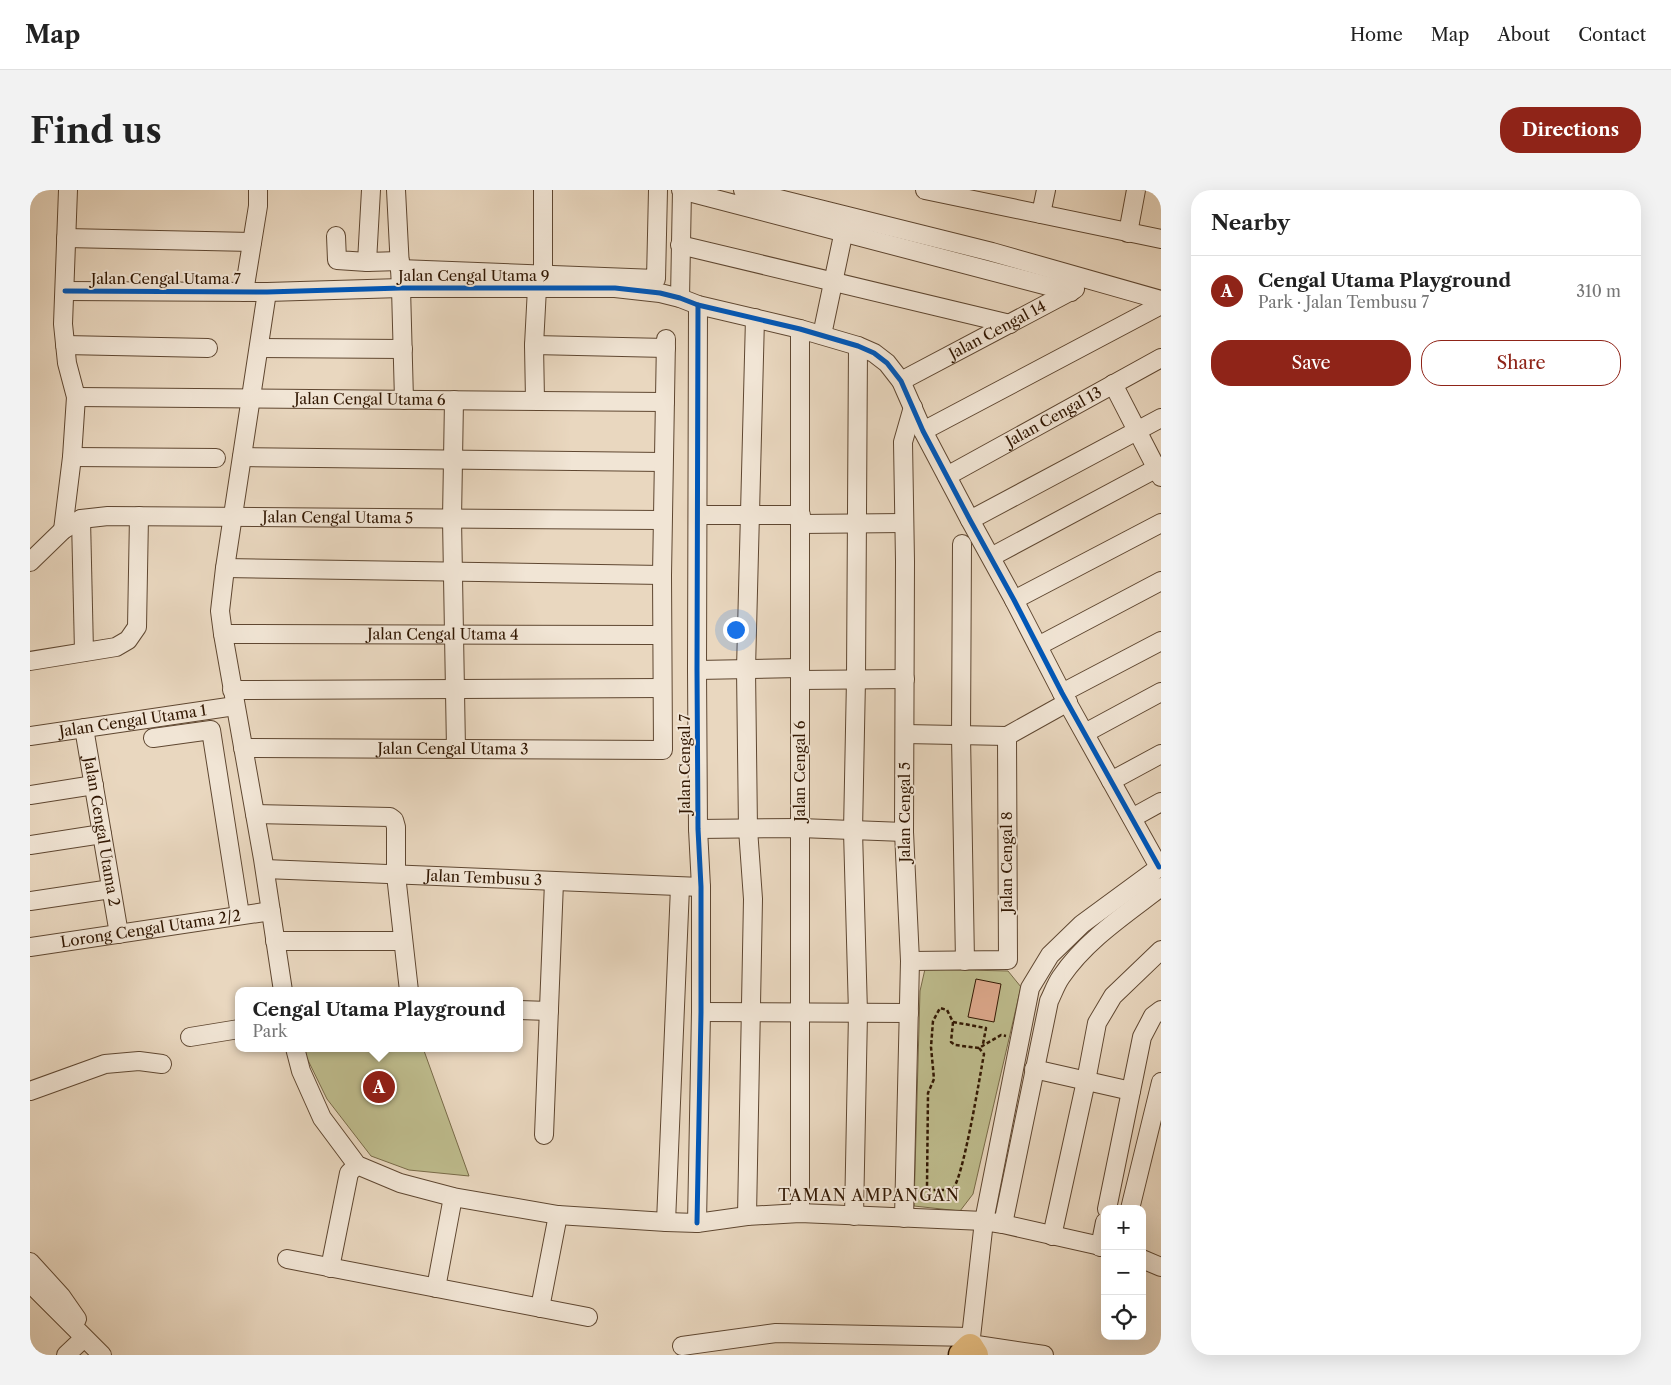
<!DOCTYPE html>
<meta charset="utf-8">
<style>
body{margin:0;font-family:"Libre Caslon Text",serif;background:#f2f2f2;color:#222}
.controls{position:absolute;right:15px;bottom:15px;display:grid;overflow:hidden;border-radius:10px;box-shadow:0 5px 20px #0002}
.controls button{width:45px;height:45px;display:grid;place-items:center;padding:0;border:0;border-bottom:1px solid #e0e0e0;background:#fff;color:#222;font:25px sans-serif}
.you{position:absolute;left:705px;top:439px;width:18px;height:18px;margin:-12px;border:4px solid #fff;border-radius:50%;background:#1a73e8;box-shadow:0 0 0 8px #1a73e833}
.badge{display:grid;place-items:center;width:32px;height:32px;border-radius:50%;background:#8f2418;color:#fff;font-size:16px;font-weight:700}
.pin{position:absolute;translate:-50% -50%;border:2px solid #fff;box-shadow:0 1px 5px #0006}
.popup{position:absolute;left:205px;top:797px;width:288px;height:65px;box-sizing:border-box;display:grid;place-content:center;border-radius:10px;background:#fff;filter:drop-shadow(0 1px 4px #0005);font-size:16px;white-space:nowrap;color:#767676}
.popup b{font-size:19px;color:#222}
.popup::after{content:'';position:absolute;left:50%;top:100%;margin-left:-10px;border:10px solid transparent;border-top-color:#fff}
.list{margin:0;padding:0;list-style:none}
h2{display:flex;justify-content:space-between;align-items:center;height:65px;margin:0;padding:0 20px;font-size:21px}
h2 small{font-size:16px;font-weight:400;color:#767676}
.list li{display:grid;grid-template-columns:32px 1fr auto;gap:15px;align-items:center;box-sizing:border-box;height:70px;padding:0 20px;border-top:1px solid #e0e0e0}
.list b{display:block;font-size:19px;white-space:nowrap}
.list p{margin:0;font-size:16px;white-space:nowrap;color:#767676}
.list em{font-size:16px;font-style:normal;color:#767676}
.actions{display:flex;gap:10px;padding:15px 20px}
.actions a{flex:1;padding:11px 0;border:1px solid #8f2418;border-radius:20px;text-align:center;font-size:18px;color:#8f2418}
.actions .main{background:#8f2418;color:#fff}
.icon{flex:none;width:28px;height:28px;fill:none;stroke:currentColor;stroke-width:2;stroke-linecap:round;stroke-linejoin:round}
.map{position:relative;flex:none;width:1131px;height:1165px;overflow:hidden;border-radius:20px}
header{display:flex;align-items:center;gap:30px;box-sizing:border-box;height:70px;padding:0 25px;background:#fff;border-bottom:1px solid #e0e0e0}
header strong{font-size:24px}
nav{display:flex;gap:28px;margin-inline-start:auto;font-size:18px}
.intro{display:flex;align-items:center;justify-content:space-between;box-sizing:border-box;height:120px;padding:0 30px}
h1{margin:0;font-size:35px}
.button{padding:12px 22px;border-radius:20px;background:#8f2418;color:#fff;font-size:18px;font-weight:700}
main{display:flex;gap:30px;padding:0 30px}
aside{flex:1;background:#fff;border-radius:20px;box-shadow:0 5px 20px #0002}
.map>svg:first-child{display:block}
</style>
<header>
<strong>Map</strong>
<nav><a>Home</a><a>Map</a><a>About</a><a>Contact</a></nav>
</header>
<div class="intro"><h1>Find us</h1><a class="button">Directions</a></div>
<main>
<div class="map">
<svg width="1131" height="1165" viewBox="0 0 1131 1165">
<rect width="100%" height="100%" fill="#e9d7bf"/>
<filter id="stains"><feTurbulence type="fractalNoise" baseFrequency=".004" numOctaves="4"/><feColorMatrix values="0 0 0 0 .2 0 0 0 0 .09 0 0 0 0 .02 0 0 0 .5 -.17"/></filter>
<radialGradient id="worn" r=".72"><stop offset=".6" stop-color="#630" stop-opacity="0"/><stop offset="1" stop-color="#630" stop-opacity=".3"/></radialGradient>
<g fill="#bebc8d" stroke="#786a48">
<polygon points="895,779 978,781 991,797 943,1004 930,1021 884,1016 890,801"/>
<polygon points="272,858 393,858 439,986 379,980 341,966 297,909"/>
</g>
<polygon fill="#dea98d" stroke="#311702" points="946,789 971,794 964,832 938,827"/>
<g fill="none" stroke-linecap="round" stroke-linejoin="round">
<g stroke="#5f4731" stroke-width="20">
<g id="minor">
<polyline points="366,0 371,98 374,210"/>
<polyline points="513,0 513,84"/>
<polyline points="651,0 1041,102"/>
<polyline points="713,0 962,62 1131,110"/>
<polyline points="895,0 1131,49"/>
<polyline points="1011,24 1016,0"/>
<polyline points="1098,43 1106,0"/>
<polyline points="306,46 307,70 337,72 370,71"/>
<polyline points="36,48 222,52"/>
<polyline points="650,55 980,134"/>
<polyline points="337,72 341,0"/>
<polyline points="370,79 626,89 628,0"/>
<polyline points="35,101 237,102 371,98 585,98 630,103 650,108 668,115 770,139 828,156 844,163 857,173 871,191 893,241 940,330 984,410 1032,503 1129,677"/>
<polyline points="214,102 228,16 228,0"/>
<polyline points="237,102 195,378 190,421 193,444 233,669 253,801"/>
<polyline points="650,108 652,0"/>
<polyline points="770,139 770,1023"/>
<polyline points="792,145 816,31"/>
<polyline points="35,155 178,158"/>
<polyline points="504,155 636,158"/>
<polyline points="229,158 373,159"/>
<path id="s1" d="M871,191L1045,99"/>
<polyline points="1083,194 1131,287"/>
<path id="s2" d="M46,207L635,212"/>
<polyline points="424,210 422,329 426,559"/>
<polyline points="505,210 504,155 507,98"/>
<polyline points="893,241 1131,115"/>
<polyline points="42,267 186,268"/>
<polyline points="212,267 633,272"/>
<path id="s3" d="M917,286L1131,168"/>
<polyline points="668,325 771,325"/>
<polyline points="51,329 54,462"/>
<polyline points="940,330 1131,228"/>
<polyline points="771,334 874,333"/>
<polyline points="33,340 42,267 46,207 37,173 33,134 38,0"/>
<polyline points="932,354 931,546 935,771"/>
<polyline points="961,367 1131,276"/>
<path id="s4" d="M0,372L33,340L51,329L78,326L632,330"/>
<polyline points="195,378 632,385"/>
<polyline points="984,410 1131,333"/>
<path id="s5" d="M193,444L632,445"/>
<polyline points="1008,456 1131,391"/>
<polyline points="0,471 86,457 98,450 107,437 109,326"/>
<polyline points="667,480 770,478"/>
<polyline points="771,490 875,489"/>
<polyline points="202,500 632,498"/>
<polyline points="1032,503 1131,451"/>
<path id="s6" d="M54,538L89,744"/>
<polyline points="1055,543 1131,502"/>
<polyline points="875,544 977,546"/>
<path id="s7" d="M0,546L205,516"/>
<polyline points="123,548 181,540 210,725"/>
<path id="s8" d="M213,558L633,560L632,385L636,149"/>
<polyline points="1081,591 1131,564"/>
<polyline points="0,605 64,595"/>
<polyline points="225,624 360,627 364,630 366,637 366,685 379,801"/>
<polyline points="1102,628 1131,612"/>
<polyline points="668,639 770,638 874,642"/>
<polyline points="0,655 72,644"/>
<path id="s9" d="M235,679L671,697"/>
<polyline points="0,711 81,699"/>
<polyline points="245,751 373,751"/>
<path id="s10" d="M0,757L241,721"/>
<polyline points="880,771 978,770 977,546 1038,512"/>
<polyline points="489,820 519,821"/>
<polyline points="671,822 879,823"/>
<polyline points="160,847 209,839"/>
<polyline points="265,858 271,881 292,928 327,975 370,993 423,1007 528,1025 636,1032 667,1033 717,1026 770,1023 954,1031 973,1034 1075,1057"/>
<polyline points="1004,879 1101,901"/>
<polyline points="0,901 75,874 109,871 132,874"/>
<polyline points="514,945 524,692"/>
<polyline points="1077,1019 1112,847 1123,826 1131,820"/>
<polyline points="1100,1019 1131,892"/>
<polyline points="717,1026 723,709 718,639 716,479 725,128"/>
<polyline points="824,1026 828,823 823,641 826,489 828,156"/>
<polyline points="874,1028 880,771 874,642 875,371 873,252 883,217"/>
<polyline points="636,1032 650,697"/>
<polyline points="667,1033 671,822 671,697 668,639 667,480 668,115"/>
<path d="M973,1034L1019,811C1023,803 1026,794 1031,787C1056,750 1096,724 1131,697"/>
<polyline points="1022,1046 1056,891 1067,833 1083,806 1131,760"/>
<polyline points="1070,1057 1075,1032"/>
<polyline points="257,1069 558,1127"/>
<polyline points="1112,1069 1131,1077"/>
<polyline points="0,1072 31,1106 47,1129"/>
<polyline points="300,1078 319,983 327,975"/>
<polyline points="0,1093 72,1165"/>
<polyline points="406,1098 423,1007"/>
<polyline points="510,1118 528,1025"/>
<polyline points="940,1154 1014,1165"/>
<polyline points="652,1156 746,1143 941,1147"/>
<polyline points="36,1165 54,1148"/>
<polyline points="939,1165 954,1031 1000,798 1020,765 1052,734 1131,676"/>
</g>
</g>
<g stroke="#311702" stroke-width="29">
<polyline id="highway" points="932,1165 940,1157 945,1165"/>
</g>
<g stroke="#311702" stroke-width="2.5" stroke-dasharray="4 2.5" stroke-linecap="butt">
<polyline points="923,832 956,838 953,854"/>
<path d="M949,858L925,855L921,852L923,832L917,820L910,818L903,831L901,857L904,889L898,903L897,997L900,1000H922C933,991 950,885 954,864L949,858L971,845L976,846"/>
</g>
<use href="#minor" stroke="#f1e5d5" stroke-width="18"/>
<use href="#highway" stroke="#e4bc80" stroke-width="26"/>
<g stroke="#f1e5d5" stroke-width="8">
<g id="cycleway">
<polyline points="35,101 237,102 371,98 585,98 630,103 650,108 668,115 770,139 828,156 844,163 857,173 871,191 893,241 940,330 984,410 1032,503 1129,677"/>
<polyline points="667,1033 671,822 671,697 668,639 667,480 668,115"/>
</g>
</g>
<use href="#cycleway" stroke="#0057b8" stroke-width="5"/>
</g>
<g text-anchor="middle" stroke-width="4" stroke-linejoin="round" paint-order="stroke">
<g font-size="15" fill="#311702" stroke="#f1e5d5">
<text x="444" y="91">Jalan Cengal Utama 9</text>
<text x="136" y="94">Jalan Cengal Utama 7</text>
<text dy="5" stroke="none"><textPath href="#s1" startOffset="109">Jalan Cengal 14</textPath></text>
<text dy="5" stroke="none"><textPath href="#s2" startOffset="294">Jalan Cengal Utama 6</textPath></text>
<text dy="5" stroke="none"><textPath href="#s3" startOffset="122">Jalan Cengal 13</textPath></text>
<text dy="5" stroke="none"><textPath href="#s4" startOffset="324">Jalan Cengal Utama 5</textPath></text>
<text dy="5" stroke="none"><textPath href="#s5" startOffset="220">Jalan Cengal Utama 4</textPath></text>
<text dy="5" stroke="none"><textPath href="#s7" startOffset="104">Jalan Cengal Utama 1</textPath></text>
<text dy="5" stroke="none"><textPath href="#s8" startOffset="210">Jalan Cengal Utama 3</textPath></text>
<text transform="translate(655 574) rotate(-90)" y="5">Jalan Cengal 7</text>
<text transform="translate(770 581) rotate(-90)" y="5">Jalan Cengal 6</text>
<text transform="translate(875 622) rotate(-90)" y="5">Jalan Cengal 5</text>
<text dy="5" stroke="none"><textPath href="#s6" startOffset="105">Jalan Cengal Utama 2</textPath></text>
<text transform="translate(977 672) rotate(-90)" y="5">Jalan Cengal 8</text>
<text dy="5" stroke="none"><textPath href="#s9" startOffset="219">Jalan Tembusu 3</textPath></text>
<text dy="5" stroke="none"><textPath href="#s10" startOffset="122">Lorong Cengal Utama 2/2</textPath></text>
</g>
<g font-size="16" letter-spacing="1" fill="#311702" stroke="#f1e5d5">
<text x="839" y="1011">TAMAN AMPANGAN</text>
</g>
</g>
<rect width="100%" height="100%" filter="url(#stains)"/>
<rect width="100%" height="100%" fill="url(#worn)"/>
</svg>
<div class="controls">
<button>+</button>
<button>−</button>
<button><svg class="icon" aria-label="locate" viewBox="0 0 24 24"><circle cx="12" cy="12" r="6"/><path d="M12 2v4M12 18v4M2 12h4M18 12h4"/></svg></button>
</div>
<div class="you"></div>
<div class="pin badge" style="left:349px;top:897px">A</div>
<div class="popup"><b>Cengal Utama Playground</b>Park</div>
</div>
<aside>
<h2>Nearby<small></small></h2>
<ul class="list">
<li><span class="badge">A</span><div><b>Cengal Utama Playground</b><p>Park · Jalan Tembusu 7</p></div><em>310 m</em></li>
</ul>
<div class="actions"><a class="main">Save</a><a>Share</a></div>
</aside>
</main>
